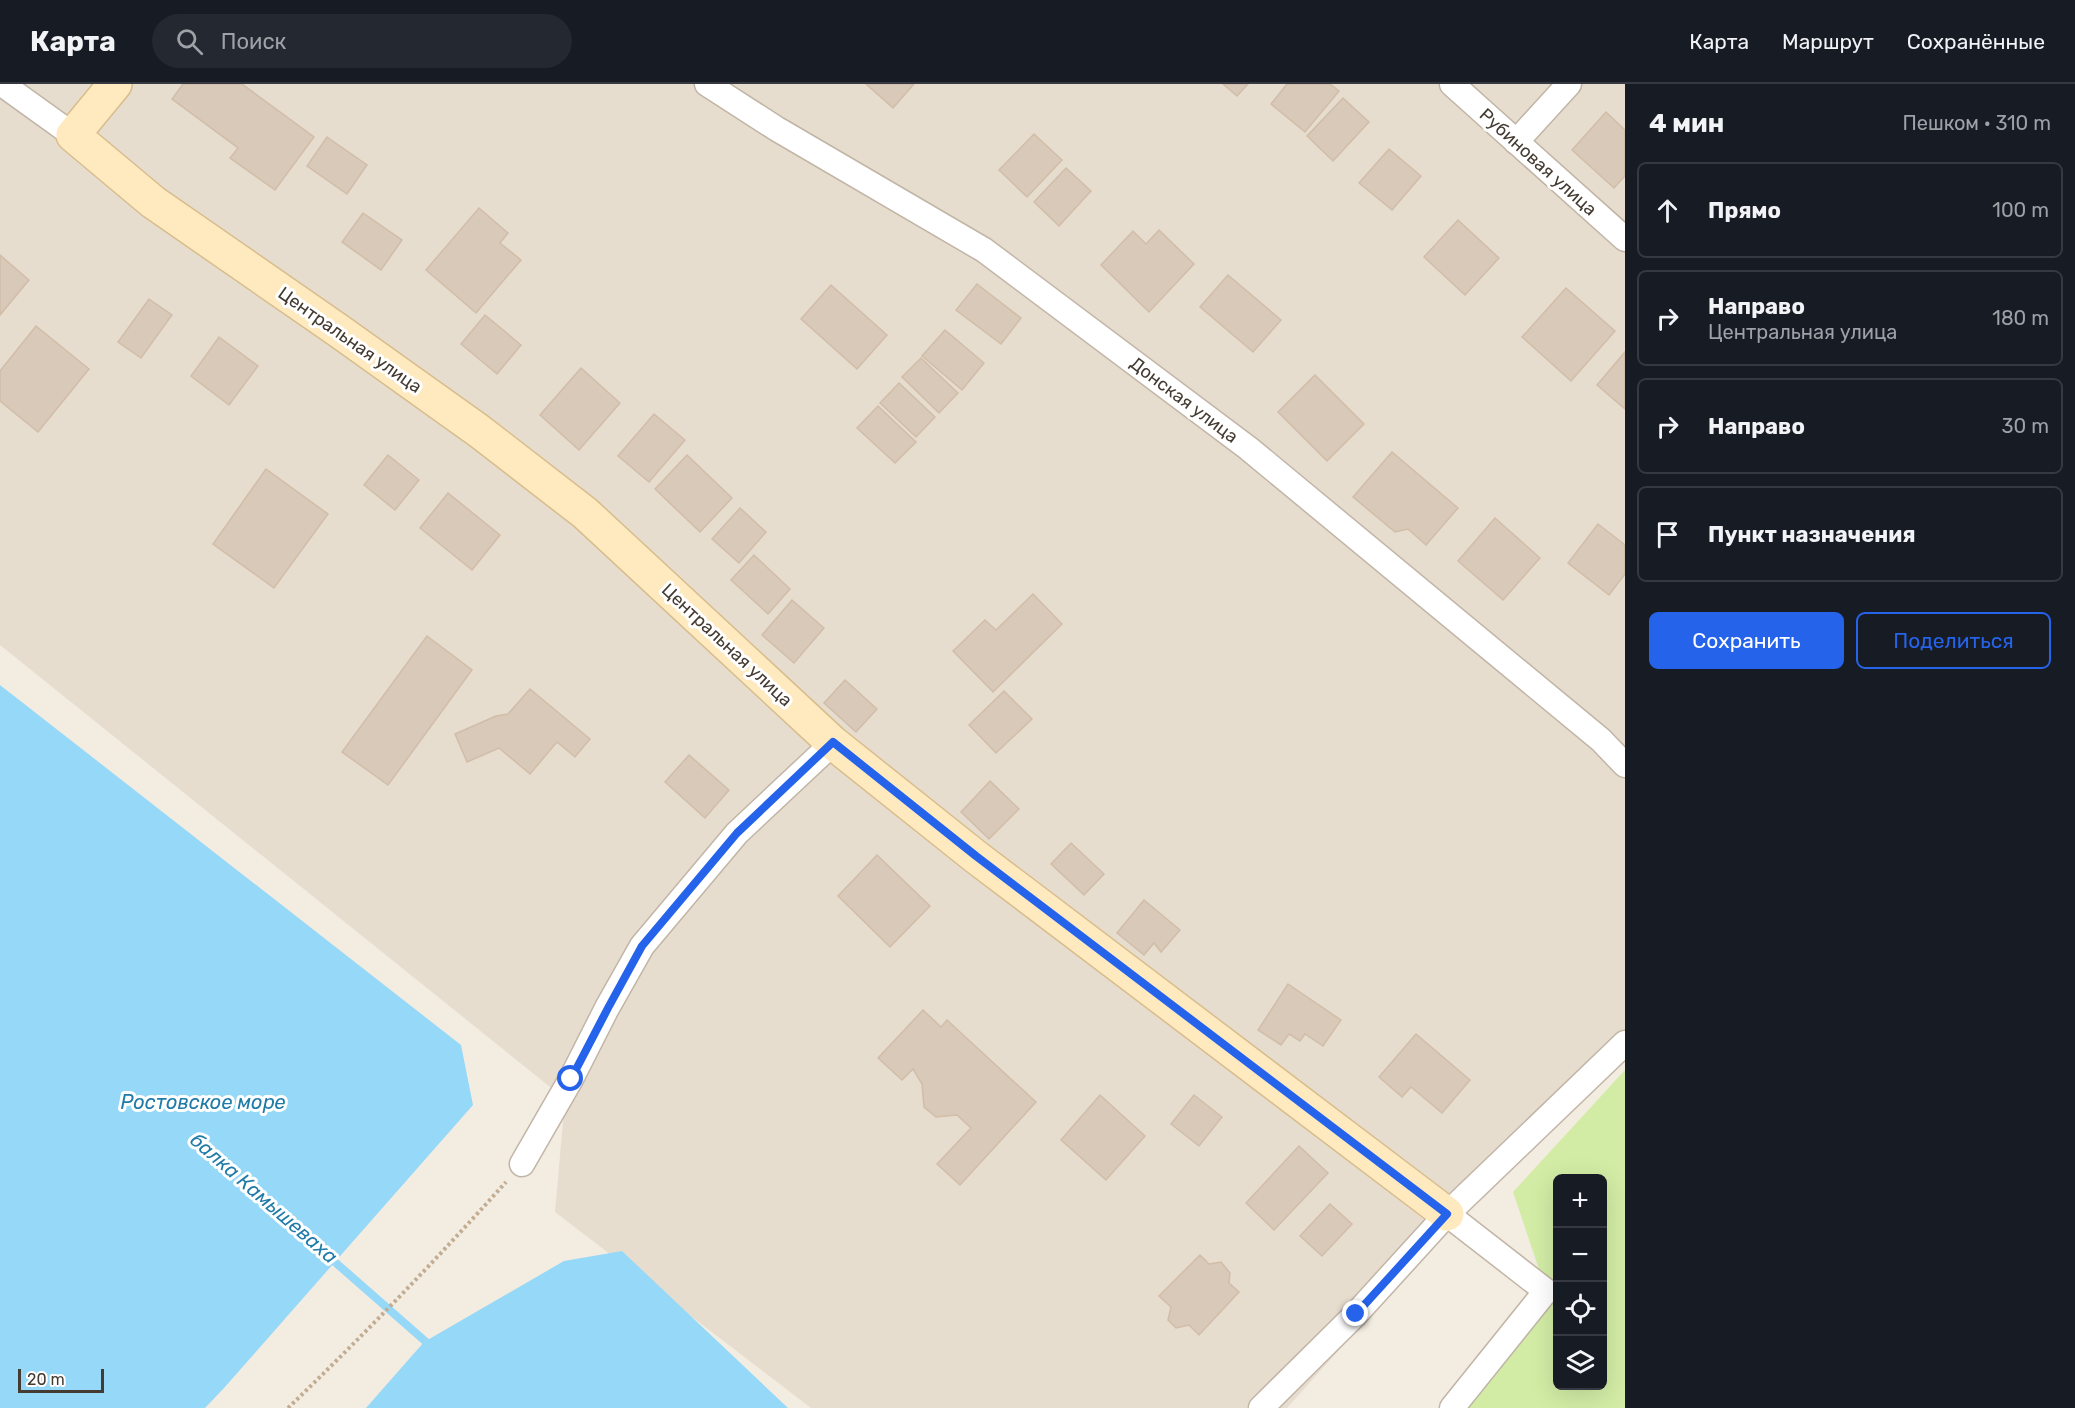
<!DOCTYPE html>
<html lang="ru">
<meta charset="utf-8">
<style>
body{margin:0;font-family:Rubik,sans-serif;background:#242831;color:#f1f3f6}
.controls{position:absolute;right:18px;bottom:18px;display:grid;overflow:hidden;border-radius:9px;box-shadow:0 6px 24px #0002}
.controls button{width:54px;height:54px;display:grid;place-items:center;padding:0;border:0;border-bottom:2px solid #363941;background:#171b24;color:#f1f3f6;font:30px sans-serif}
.scale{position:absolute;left:18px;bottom:15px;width:86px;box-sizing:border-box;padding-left:6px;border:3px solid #443b32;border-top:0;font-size:16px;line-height:21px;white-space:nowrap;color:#443b32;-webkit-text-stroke:4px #fff;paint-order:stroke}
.stop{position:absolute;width:18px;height:18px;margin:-14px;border:4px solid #2563eb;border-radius:50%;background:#fff}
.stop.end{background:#2563eb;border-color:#fff;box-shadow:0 2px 6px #0008}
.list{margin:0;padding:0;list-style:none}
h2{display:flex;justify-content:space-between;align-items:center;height:78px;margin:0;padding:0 24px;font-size:26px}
h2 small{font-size:20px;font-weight:400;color:#9ea1a6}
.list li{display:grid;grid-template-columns:39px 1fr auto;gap:18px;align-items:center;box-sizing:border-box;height:96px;margin:0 12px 12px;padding:0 12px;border:2px solid #363941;border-radius:9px}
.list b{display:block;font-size:22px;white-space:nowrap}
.list p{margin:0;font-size:20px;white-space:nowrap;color:#9ea1a6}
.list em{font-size:20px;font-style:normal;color:#9ea1a6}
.actions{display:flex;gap:12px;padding:18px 24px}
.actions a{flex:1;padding:14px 0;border:2px solid #2563eb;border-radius:9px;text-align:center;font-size:21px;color:#2563eb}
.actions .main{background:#2563eb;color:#fff}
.icon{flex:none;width:33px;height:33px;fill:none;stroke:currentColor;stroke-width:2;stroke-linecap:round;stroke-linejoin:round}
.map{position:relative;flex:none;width:1625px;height:1324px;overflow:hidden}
header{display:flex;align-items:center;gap:36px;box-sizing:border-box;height:84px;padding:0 30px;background:#171b24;border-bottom:2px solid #363941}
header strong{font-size:28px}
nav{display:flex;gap:33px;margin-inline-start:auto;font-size:21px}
.search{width:420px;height:54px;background:#242831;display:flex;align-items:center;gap:15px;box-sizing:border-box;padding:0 21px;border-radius:33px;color:#9ea1a6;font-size:22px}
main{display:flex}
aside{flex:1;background:#171b24}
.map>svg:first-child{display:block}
</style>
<header>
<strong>Карта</strong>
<div class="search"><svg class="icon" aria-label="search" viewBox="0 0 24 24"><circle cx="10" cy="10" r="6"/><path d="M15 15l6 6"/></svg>Поиск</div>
<nav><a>Карта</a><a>Маршрут</a><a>Сохранённые</a></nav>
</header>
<main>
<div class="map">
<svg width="1625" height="1324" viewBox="0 0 1625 1324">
<rect width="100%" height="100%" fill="#f3ece1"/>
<polygon fill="#e7ddcf" points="0,0 1625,0 1625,946 1287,1324 811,1324 555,1128 565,1015 0,561"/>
<path fill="#d2eca5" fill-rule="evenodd" d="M1625,986V1324H1441L1545,1203L1513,1108ZM1558,1094H1602V1302H1558Z"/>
<g fill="#96d8f7">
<polygon points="0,601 461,961 473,1021 224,1304 205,1324 0,1324"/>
<polygon points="622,1167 788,1324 366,1324 424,1258 564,1177"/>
</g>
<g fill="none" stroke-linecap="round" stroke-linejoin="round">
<polyline stroke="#96d8f7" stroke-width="8" points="328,1172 433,1264"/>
</g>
<g fill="#d8c9b8" stroke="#d1bda8" stroke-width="1.5">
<polygon points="183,0 242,0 314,53 275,106 230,74 238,64 172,15"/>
<polygon points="866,0 914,0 893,24"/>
<polygon points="1223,0 1248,0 1237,12"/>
<polygon points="1287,0 1330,0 1339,7 1305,48 1271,20"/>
<polygon points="1343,14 1369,38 1333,77 1307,52"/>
<polygon points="1606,28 1625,46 1625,92 1614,104 1572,66"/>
<polygon points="1034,50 1062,76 1027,113 999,86"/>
<polygon points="327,53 367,81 347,110 307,82"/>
<polygon points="1389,65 1421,92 1392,126 1359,99"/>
<polygon points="1066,84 1091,107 1059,142 1034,118"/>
<polygon points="479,124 508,149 500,159 521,176 476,229 426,186"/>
<polygon points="363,129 402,156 381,186 342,158"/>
<polygon points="1458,136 1499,174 1465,211 1424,173"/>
<polygon points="1159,146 1194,180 1149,228 1101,181 1133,147 1146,160"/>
<polygon points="0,171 29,196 0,231"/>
<polygon points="1228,191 1281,236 1253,268 1200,223"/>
<polygon points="977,200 1021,234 1001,260 956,226"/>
<polygon points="831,201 887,251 857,285 801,235"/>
<polygon points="1566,204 1615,247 1571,297 1522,253"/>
<polygon points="149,215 172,231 141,274 118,258"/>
<polygon points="485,231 521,261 497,290 461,260"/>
<polygon points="36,242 89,285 38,348 0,317 0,287"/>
<polygon points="945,246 984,279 962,306 922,272"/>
<polygon points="219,253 258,282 229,321 191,292"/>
<polygon points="1625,268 1625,325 1597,301"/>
<polygon points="921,274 958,309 939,329 902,293"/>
<polygon points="581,284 620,319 579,366 540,331"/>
<polygon points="1315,291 1364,340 1327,377 1278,328"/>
<polygon points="899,299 935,333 916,353 880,319"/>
<polygon points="878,322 916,358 895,379 857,344"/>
<polygon points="654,330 685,356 649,398 618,372"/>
<polygon points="1392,368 1458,424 1426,461 1408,445 1395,448 1353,413"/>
<polygon points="388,371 419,396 395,426 364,401"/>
<polygon points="687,371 732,414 700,448 655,405"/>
<polygon points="266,385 328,430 274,504 213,460"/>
<polygon points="448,409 500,451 472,486 420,444"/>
<polygon points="740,424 766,448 739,479 712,455"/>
<polygon points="1495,434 1540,474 1503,516 1458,477"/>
<polygon points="1598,440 1625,461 1625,490 1609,511 1568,479"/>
<polygon points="754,471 790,505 768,530 731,496"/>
<polygon points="1033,510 1062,540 993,608 953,567 985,536 996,546"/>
<polygon points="792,516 824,544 794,579 762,551"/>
<polygon points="427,552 472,586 388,701 342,668"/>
<polygon points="845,596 877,625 856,648 824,619"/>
<polygon points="530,605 590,655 575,673 557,658 530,690 499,664 467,678 455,650 496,632 508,630"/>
<polygon points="1004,607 1032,635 996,669 969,641"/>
<polygon points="689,671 729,706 705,734 665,698"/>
<polygon points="990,697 1019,725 989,755 961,728"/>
<polygon points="1071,759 1104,790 1084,811 1051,780"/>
<polygon points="877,771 930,822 890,863 838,812"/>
<polygon points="1144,816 1180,846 1161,868 1154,859 1144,871 1117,849"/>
<polygon points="1288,900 1341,936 1323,962 1305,950 1300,957 1289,950 1281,961 1258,946"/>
<polygon points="923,926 941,943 947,936 1036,1018 960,1101 937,1080 971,1044 957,1031 936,1033 924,1023 922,1000 913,985 902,996 878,974"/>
<polygon points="1416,950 1470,996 1442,1029 1411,1003 1402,1013 1379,993"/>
<polygon points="1100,1011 1145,1052 1106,1096 1061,1056"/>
<polygon points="1194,1011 1222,1033 1199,1062 1171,1040"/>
<polygon points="1299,1062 1328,1089 1274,1146 1246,1119"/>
<polygon points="1330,1120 1352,1140 1322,1172 1300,1152"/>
<polygon points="1200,1171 1209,1180 1221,1178 1230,1189 1229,1199 1239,1208 1199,1251 1189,1241 1176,1244 1168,1236 1171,1223 1159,1212"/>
</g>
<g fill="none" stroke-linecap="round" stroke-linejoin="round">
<g stroke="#c1b5a6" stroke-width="27">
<g id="street">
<polyline points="2,0 73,51"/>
<polyline points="707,0 777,45 984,166 1248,364 1601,656 1625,681"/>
<polyline points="1452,0 1625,155"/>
<polyline points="1516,58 1569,0"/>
<polyline points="522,1080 571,995 607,924 642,862 737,749 833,659"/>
<polyline points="1447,1130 1546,1207 1452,1324"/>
<polyline points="1261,1324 1356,1230 1447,1130 1625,959"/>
</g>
</g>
<g stroke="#d7bd8c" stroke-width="36">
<polyline id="secondary" points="115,0 73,51 153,118 339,247 479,347 585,429 833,659 976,773 1447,1130"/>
</g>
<path stroke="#c2ad93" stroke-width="4" stroke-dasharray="3 3" stroke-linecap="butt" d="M288,1324C363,1252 436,1176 506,1098"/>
<use href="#street" stroke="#fff" stroke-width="24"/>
<use href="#secondary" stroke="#ffe9bf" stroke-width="33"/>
</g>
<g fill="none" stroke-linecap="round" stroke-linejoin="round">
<polyline stroke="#2563eb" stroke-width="8" points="571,995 608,924 642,862 737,749 833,658 976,772 1447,1130 1356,1230"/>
</g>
<g text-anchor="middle" stroke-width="6" stroke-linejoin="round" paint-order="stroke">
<g font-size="18" fill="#443b32" stroke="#fff">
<text transform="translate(1538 78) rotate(42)" y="6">Рубиновая улица</text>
<text transform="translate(350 256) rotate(35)" y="6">Центральная улица</text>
<text transform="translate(1184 316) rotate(37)" y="6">Донская улица</text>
<text transform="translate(727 561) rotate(43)" y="6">Центральная улица</text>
</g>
<g font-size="20" font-style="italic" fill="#207ba8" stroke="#fff">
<text x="203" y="1025">Ростовское море</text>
<text transform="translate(264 1114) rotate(41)" y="7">балка Камышеваха</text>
</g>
</g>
</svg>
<div class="controls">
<button>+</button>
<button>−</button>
<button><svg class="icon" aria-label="locate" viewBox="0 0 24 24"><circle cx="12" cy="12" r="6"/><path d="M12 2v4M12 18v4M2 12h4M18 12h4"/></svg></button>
<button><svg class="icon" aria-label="layers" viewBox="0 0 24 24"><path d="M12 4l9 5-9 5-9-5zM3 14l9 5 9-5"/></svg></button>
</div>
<div class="scale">20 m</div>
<div class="stop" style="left:571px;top:995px"></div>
<div class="stop end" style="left:1356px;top:1230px"></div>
</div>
<aside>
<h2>4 мин<small>Пешком · 310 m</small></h2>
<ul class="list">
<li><svg class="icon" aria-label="ahead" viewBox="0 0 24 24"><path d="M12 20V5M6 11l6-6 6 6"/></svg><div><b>Прямо</b></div><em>100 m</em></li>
<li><svg class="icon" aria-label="right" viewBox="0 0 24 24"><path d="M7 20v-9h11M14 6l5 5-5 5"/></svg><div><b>Направо</b><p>Центральная улица</p></div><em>180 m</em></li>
<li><svg class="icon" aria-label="right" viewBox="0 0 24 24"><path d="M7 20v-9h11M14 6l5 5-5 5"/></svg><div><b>Направо</b></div><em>30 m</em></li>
<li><svg class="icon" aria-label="arrive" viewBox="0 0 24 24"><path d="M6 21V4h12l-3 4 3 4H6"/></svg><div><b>Пункт назначения</b></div></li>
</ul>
<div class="actions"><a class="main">Сохранить</a><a>Поделиться</a></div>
</aside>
</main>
